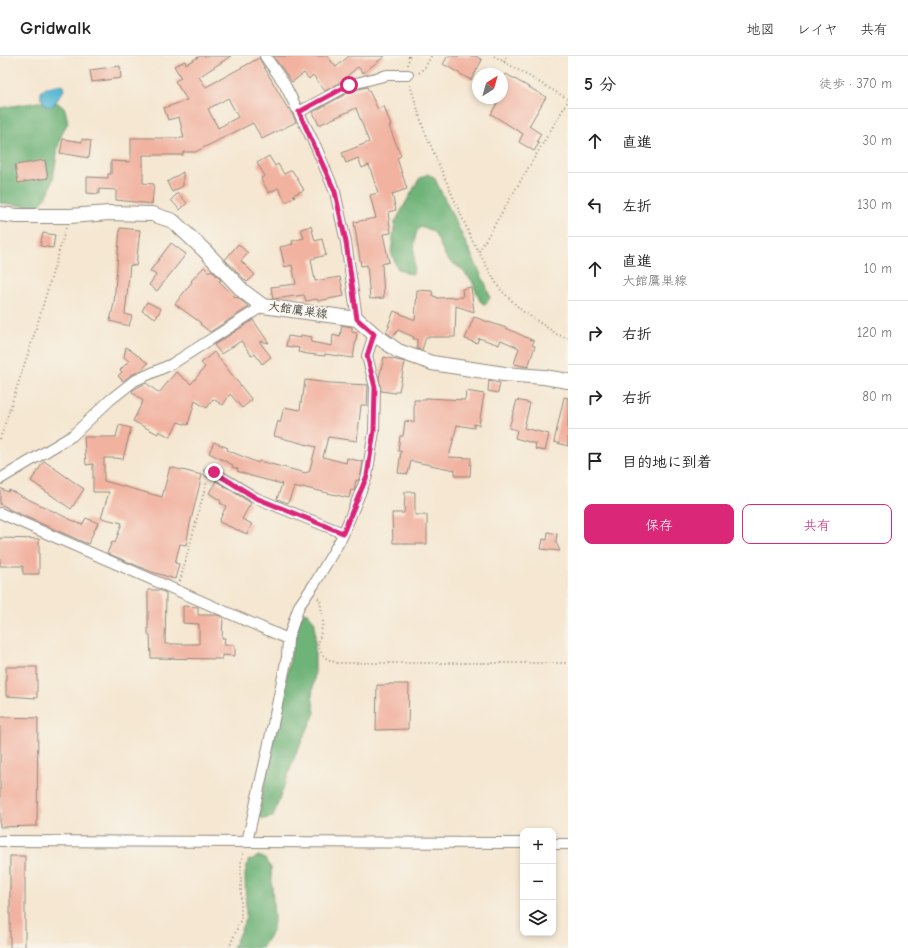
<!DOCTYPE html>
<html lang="ja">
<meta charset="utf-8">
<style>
body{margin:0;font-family:"Comic Neue","Klee One",sans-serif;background:#f2f2f2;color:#222}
.controls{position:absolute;right:12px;bottom:12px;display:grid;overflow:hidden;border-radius:8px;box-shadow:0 2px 6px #0003}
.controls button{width:36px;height:36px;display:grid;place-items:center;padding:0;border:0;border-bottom:1px solid #e0e0e0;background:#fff;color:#222;font:20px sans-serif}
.compass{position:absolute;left:472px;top:12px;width:36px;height:36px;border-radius:50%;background:#fff;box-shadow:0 2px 6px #0003;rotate:37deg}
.stop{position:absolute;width:12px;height:12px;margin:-9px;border:3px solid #db2777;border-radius:50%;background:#fff}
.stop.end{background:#db2777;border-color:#fff;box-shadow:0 1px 4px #0008}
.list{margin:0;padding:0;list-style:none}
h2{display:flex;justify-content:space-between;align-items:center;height:52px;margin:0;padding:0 16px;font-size:17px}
h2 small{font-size:13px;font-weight:400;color:#767676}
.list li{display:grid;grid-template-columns:26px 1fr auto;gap:12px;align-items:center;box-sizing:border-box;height:64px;padding:0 16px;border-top:1px solid #e0e0e0}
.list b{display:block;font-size:15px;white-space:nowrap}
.list p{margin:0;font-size:13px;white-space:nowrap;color:#767676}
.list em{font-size:13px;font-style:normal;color:#767676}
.actions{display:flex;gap:8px;padding:12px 16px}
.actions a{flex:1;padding:9px 0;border:1px solid #db2777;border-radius:8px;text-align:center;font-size:14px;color:#db2777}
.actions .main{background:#db2777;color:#fff}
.icon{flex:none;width:22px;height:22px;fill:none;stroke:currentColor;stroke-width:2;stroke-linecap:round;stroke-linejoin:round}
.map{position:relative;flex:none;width:568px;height:892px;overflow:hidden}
header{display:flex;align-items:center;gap:24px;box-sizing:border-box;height:56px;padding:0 20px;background:#fff;border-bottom:1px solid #e0e0e0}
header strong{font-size:19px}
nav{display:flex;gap:22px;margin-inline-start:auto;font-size:14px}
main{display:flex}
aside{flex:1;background:#fff}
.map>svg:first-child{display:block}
</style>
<header>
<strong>Gridwalk</strong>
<nav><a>地図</a><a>レイヤ</a><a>共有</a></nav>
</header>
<main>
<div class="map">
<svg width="568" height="892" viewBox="0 0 568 892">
<rect width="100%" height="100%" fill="#f7f3e8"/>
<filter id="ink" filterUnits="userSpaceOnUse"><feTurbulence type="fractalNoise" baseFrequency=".025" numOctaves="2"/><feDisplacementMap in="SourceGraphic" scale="8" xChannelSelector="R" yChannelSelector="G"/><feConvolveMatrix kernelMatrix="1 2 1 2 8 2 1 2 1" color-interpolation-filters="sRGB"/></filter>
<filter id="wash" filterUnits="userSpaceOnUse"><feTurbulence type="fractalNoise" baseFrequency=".012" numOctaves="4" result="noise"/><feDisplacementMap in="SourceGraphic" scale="16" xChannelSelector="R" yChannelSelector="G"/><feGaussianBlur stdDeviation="0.9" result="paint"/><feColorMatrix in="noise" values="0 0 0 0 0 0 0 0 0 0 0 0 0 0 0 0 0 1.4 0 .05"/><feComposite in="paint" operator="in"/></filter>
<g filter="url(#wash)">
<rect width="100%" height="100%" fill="#f5e7d1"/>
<g fill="#6eb378" stroke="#4c6f52">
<path d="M37,46L58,47L65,53L68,67C54,86 58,112 50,133C48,139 44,144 40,149L26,150L0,147V52C13,49 24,49 37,46Z"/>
<path d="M427,118L434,121L486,229L490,242L485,249L480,245L472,225L460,212L447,203L434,176L424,171L419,172C411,182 417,205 413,218L406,217L397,212L391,196L395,166L419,123Z"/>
<polygon points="302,556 307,557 315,566 315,615 312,640 315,657 295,700 273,761 263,763 258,760 260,749 292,593"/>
<polygon points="259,800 266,803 271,812 274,864 273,874 262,892 233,892 246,862 245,818 248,805"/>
</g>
<polygon fill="#54b7d3" stroke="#40717f" points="62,28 64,34 53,50 46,51 41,42 41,35 47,31"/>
<g id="blocks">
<g fill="#f2b2a0" fill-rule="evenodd">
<path d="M200,0H231L199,21L206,31L259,2L288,53L289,52L296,66L262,83L253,67L195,96H183V99H143V127L154,128L152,148L116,144V134L99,133V138L87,137V121L108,122V118H111V105L130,106V103H131V82H184L179,61L168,64L164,52L187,44L175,25L181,22L174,10L185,5L186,8ZM228,42L238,61L218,72L208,53Z"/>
<polygon points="273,0 327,0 336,11 349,0 385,0 363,17 358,11 336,29 325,35 313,19 309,23 304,17 292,26"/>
<polygon points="448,0 476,0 482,4 471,24 443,8"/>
<polygon points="120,10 121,22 92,26 90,14"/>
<polygon points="506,18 546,41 529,70 541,78 537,85 539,87 534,95 519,86 523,78 491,58 500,42 502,42 502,24"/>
<polygon points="367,31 378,53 384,50 391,70 389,70 401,100 397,102 407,133 392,138 396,154 388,156 391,177 383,178 389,206 382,208 384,242 370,243 367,209 361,210 354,166 376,162 370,139 378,137 369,109 362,112 358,102 346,107 342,97 369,86 356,52 319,69 313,56 351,35"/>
<polygon points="63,83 82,86 82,83 91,85 89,102 60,97"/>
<polygon points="269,100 275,110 278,108 284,118 292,114 304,134 293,139 295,141 286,146 278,132 269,137 262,125 261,122 265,120 257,107"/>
<polygon points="45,104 48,122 18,127 15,109"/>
<polygon points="183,116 183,130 172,136 167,126"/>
<polygon points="178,137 187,147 180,154 171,144"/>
<polygon points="311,170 315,185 322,183 326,199 311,203 315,225 340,221 344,240 318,245 317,243 306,245 304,239 273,243 271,231 296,228 292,209 285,211 280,191 293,188 292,185 304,182 301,173"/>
<polygon points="120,172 140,174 136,210 130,209 125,258 132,260 129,270 110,265 114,247"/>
<polygon points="43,177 55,179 53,192 40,190"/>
<polygon points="171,187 186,198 157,235 149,229 156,219 150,215"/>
<polygon points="238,188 248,197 241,205 255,219 247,226 235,214 236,214 225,204"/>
<polygon points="204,211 209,216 211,214 221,224 219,225 236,242 237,241 249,251 210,276 200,268 201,267 175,248 192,226 191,225"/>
<polygon points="471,231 474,256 456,250 455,281 426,281 422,294 417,293 417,283 413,283 414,281 398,274 393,281 386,276 390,270 388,270 394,255 415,264 417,234 432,235 433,240 437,241 437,242 463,241 462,233"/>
<polygon points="147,246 161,253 156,262 142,255"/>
<polygon points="474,261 506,272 534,285 532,289 535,290 528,311 514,308 519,292 501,284 499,289 479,282 477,287 465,283"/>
<polygon points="253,264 269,287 259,285 271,301 262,308 255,298 252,300 241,285 221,298 214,289"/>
<polygon points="342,269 352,271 352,276 357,277 353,302 325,298 325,300 308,298 298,296 299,292 286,290 288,280 301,282 301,279 312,281 311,286 332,290 333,279 340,281"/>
<polygon points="126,291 148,307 142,314 131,319 123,325 118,320 122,316 120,314 129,305 124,301"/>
<polygon points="214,296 252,344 242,352 230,338 223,349 213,343 207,352 195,345 188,369 178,366 170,381 159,375 158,378 133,365 143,345 132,336 133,334 146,327 159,337 176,316 191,328 205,311 201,307"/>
<polygon points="384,301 405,306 399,335 396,335 395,337 381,335 379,322"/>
<polygon points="305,324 330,327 368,329 367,349 361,349 357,385 328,381 323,401 346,407 347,402 363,406 361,418 358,425 356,424 354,435 351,434 349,442 302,431 301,433 294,431 288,447 277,443 282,428 251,420 237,415 238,413 232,411 233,409 209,397 214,386 228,392 227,394 258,407 259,405 306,417 307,416 309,416 316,391 274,380 278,365 280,367 284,351 300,354 302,340 303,340"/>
<polygon points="489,325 500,327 498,337 488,335"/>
<polygon points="466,335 484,338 479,369 474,368 474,372 457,369 449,401 471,402 470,420 455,420 455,414 411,405 408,418 398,417 401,395 398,395 400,380 403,380 405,365 414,366 414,344 426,344 426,342 465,344"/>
<polygon points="564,341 568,342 568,390 554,386"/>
<polygon points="517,344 530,347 524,372 549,378 545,395 535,393 536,388 515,382 517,374 509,372"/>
<polygon points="119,369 131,372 123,403 115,402 104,402 104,425 162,441 170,411 202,419 190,468 186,489 180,488 175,507 179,508 175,523 152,516 107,497 112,486 115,487 122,467 101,462 109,436 93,436 93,408 86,409 84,381 116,381"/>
<polygon points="44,405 84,433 71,453 31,425"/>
<polygon points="216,425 251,447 242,463 252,468 247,478 219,466 226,450 220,447 221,445 209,437"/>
<polygon points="0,432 8,436 9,434 82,469 86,462 98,467 88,488 8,453 8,452 0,448"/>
<polygon points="405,436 415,436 415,459 427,459 427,488 405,488 405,487 393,487 392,457 404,457"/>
<polygon points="548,476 557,478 556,486 560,495 541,493 543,483 547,484"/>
<polygon points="0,482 39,483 39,518 23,518 23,510 0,510"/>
<polygon points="148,534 159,534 166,537 165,588 199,588 199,568 183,567 183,550 198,551 198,559 217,559 223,561 222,582 225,582 224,589 235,589 235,600 222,599 222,603 151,602 150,579 148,579"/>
<polygon points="6,611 37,611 37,642 6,640"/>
<polygon points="389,628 409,628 408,673 376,674 377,629 389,629"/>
<polygon points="0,661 38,662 37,770 0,771"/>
<rect x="10" y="800" width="15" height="92"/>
</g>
</g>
</g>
<g filter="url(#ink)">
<use href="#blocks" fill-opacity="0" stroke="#90897e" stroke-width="1"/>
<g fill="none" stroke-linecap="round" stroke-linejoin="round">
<g stroke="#90897e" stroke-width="12">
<g id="street">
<polyline points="265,0 284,27 316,91 335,136 346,186 357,263"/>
<polyline points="299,56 349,29 387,19 408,19"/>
<polyline points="209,416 213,416 256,442 343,477"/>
<polyline points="0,423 72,380 110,344 134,325 172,308 263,250"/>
<polyline points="0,457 288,583"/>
<polyline points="0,785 523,787"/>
<polyline points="247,786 268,692 287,601 288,583 299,550 315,527 342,481 367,420 374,375 375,331 367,300 374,278"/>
<polyline points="553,788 568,788"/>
</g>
</g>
<g stroke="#90897e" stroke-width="16">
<polyline id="secondary" points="0,158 17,160 70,160 109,157 152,158 173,165 205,195 244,236 263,250 357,263 374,278 398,295 432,307 504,318 544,321 568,325"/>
</g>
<g stroke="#90897e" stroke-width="2" stroke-dasharray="1 3" stroke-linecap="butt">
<polyline points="494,0 568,43"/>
<polyline points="504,6 507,0"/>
<polyline points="408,9 409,0"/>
<polyline points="419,17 426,10 431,0"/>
<polyline points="410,29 424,74 443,118 472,184 499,232 521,254 558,279 568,282"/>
<polyline points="479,195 568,45"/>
<polyline points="0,383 35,276 66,172"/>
<polyline points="180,525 207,425"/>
<polyline points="318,542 320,544 323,566 318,590 324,601 336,607 568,607"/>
<polyline points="229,892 241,863 241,807 244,795"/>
</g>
<use href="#street" stroke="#fff" stroke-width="10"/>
<use href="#secondary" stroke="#fff" stroke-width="14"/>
</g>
</g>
<g fill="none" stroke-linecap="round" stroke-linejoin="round" filter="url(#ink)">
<polyline stroke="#db2777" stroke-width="5" points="214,416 256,442 343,477 367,420 374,375 375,331 367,300 374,278 357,263 346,186 335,136 299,56 349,29"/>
</g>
<g text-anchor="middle" stroke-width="3" stroke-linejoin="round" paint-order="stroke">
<g font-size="12" fill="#2b2b2b" stroke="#f7f3e8">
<text transform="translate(298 254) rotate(8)" y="4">大館鷹巣線</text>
</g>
</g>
</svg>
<div class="controls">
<button>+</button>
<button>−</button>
<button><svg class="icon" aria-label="layers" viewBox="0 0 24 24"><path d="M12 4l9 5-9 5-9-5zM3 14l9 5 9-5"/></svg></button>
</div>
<svg class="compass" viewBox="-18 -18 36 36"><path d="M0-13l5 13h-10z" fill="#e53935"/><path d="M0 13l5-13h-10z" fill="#767676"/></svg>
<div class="stop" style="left:349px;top:29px"></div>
<div class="stop end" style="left:214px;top:416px"></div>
</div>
<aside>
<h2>5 分<small>徒歩 · 370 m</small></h2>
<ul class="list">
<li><svg class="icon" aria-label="ahead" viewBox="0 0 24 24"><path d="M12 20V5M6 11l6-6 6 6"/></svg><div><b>直進</b></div><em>30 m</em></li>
<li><svg class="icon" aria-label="left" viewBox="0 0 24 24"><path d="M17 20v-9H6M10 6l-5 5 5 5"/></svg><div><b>左折</b></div><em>130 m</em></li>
<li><svg class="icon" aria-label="ahead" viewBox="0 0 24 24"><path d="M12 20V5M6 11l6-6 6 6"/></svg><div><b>直進</b><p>大館鷹巣線</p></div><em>10 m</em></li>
<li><svg class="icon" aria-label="right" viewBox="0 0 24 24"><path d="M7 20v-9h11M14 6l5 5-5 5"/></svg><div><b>右折</b></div><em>120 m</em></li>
<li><svg class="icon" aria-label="right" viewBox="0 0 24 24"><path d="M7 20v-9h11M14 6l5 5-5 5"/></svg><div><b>右折</b></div><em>80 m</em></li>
<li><svg class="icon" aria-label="arrive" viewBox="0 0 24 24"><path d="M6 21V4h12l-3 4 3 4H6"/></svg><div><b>目的地に到着</b></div></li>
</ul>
<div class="actions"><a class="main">保存</a><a>共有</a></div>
</aside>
</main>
